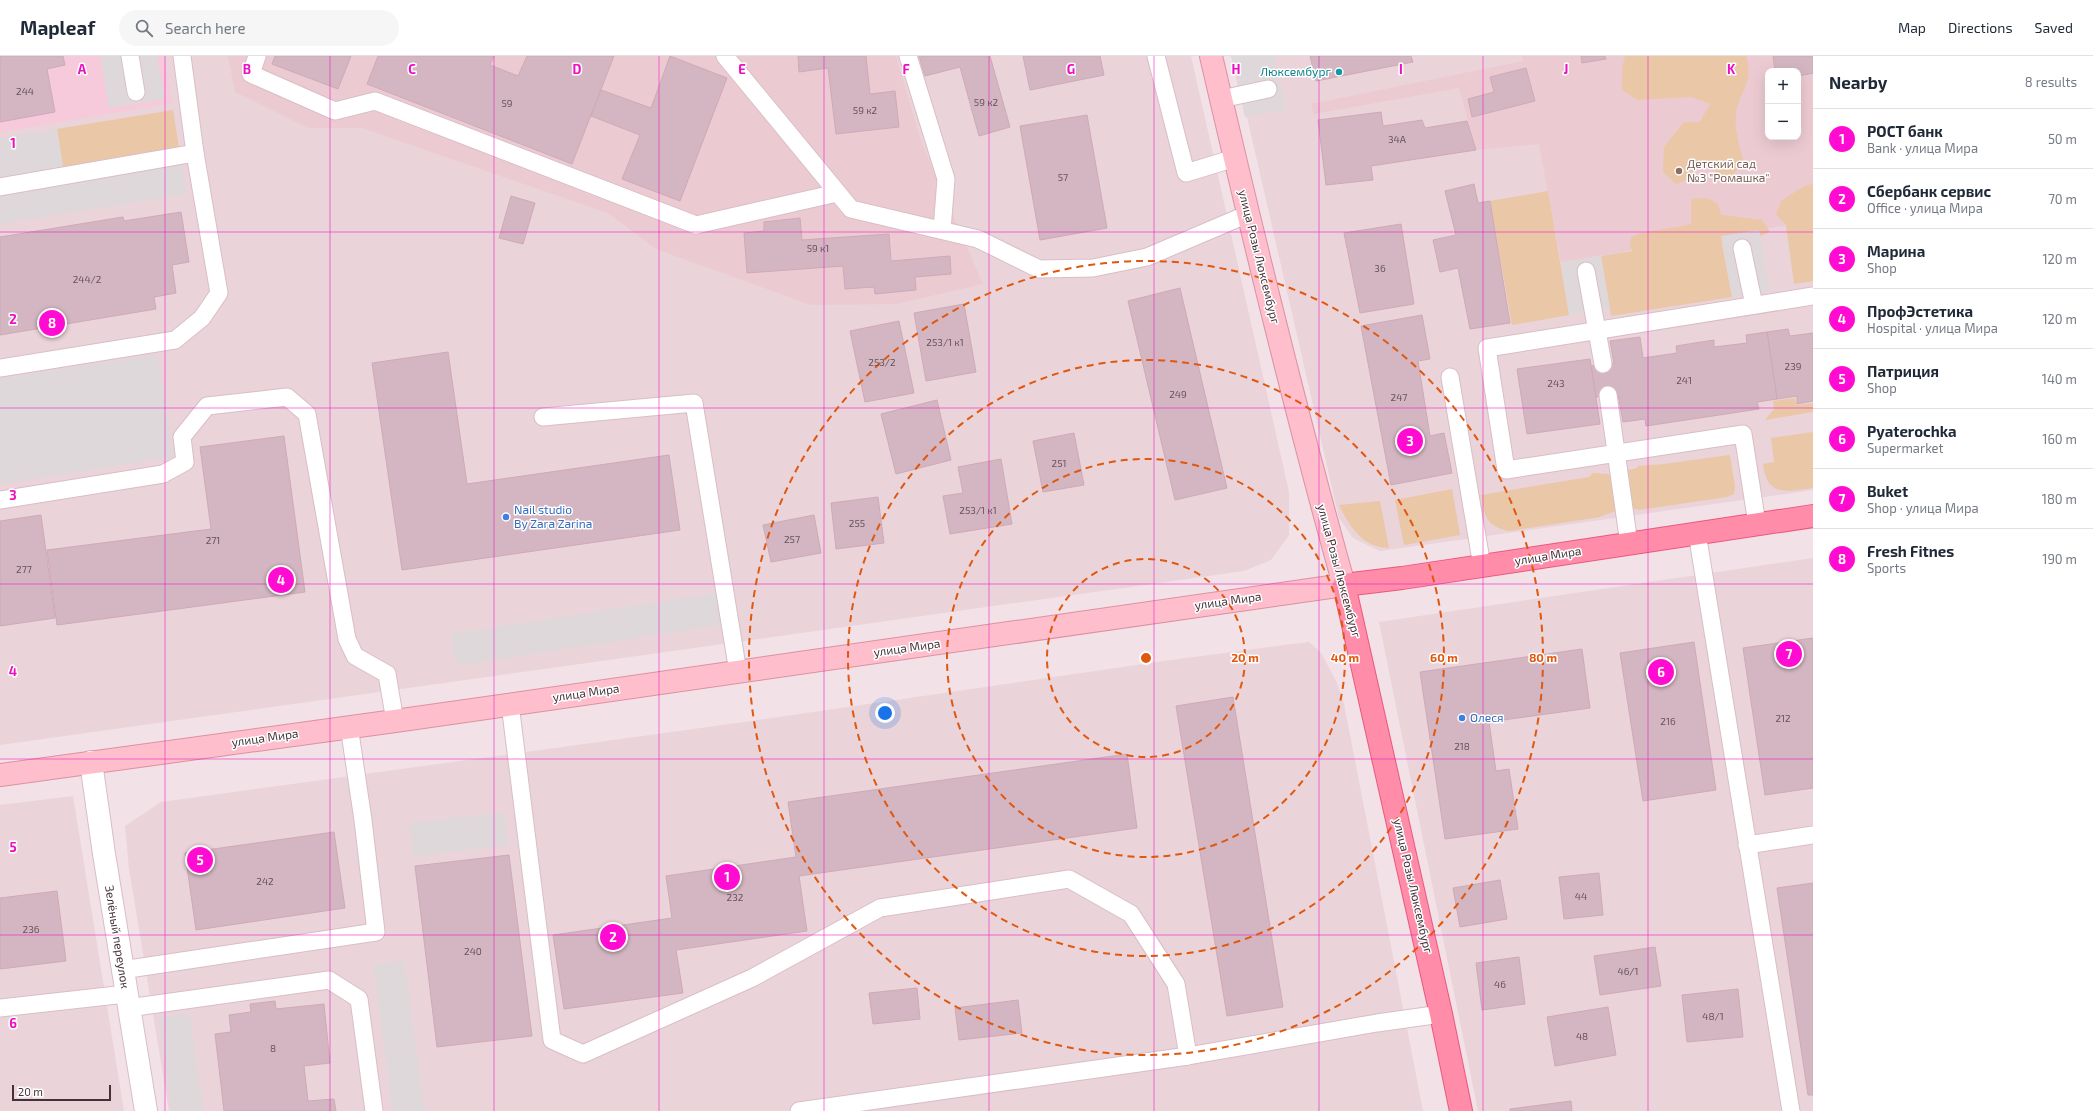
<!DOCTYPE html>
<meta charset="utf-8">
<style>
body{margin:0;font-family:"Exo 2",sans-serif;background:#f6f6f7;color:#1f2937}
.controls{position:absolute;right:12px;top:12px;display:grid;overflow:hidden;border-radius:8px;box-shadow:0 4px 16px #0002}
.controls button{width:36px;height:36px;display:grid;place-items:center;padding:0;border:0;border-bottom:1px solid #e0e1e3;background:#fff;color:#1f2937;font:20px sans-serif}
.scale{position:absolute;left:12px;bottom:10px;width:99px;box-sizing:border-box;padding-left:4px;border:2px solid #433238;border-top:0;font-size:11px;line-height:14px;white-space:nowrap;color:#433238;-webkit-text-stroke:3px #fff;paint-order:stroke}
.you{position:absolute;left:885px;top:657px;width:14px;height:14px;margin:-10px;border:3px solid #fff;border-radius:50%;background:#1a73e8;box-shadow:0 0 0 6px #1a73e833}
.badge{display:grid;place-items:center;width:26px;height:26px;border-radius:50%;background:#ff0bd2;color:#fff;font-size:13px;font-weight:700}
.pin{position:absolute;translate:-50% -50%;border:2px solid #fff;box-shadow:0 1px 4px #0006}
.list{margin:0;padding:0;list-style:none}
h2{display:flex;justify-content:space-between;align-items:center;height:52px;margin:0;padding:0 16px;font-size:17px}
h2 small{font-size:13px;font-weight:400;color:#747a83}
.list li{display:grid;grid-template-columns:26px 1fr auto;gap:12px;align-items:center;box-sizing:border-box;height:60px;padding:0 16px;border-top:1px solid #e0e1e3}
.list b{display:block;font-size:15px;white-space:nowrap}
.list p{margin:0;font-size:13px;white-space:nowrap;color:#747a83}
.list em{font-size:13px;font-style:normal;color:#747a83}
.icon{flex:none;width:22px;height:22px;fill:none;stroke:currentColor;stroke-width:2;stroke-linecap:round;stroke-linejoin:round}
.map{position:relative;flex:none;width:1813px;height:1055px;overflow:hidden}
header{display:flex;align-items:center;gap:24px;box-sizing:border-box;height:56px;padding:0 20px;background:#fff;border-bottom:1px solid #e0e1e3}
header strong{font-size:19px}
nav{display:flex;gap:22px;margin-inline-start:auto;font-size:14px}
.search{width:280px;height:36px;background:#f6f6f7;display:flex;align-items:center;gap:10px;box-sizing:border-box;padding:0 14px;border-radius:22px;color:#747a83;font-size:15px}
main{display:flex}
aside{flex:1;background:#fff}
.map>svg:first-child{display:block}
</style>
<header>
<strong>Mapleaf</strong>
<div class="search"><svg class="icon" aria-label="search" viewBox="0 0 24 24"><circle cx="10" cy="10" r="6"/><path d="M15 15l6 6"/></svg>Search here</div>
<nav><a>Map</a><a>Directions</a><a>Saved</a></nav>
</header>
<main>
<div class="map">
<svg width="1813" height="1055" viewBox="0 0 1813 1055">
<rect width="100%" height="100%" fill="#f2e1e6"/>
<g fill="#ead3d9" fill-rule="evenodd">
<polygon points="0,0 1191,0 1289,436 1289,479 1271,504 1244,515 0,689"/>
<path d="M1233,0H1813V434L1380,495L1353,482L1339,462ZM1768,15H1798V81H1768Z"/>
<polygon points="1813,502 1813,1055 1478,1055 1379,566"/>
<polygon points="1309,586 1321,597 1337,627 1344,648 1423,1055 169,1055 129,813 125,770 161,746 759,664 1171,604"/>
<polygon points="73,740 124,1055 0,1055 0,749"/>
</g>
<polygon fill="#f6cadb" points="0,0 164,0 172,47 0,76"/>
<g fill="#eccad2">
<polygon points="228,0 896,0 921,85 983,228 896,248 811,249 656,193 608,157 362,72 309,72 235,36"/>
<polygon points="1522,0 1773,0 1775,15 1768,15 1768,81 1798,81 1798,20 1813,17 1813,165 1561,206 1539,88 1476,94 1459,32 1314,58 1311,48 1523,5"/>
</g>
<g fill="#eac7a7">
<path d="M1625,0H1746C1755,27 1739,35 1736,57C1734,71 1739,89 1743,103L1733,120H1718L1710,105L1697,108L1688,123L1676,128L1663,116L1664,91L1684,66H1700L1710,48L1691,41L1638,44L1622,34V12Z"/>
<polygon points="173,54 179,92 63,111 57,73"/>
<polygon points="1813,128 1813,225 1794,228 1786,169 1776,158 1781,145 1804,130"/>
<polygon points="1548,135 1569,259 1512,269 1490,145"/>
<path d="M1707,142L1718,148L1721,159L1762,164L1770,176L1755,182L1722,188L1732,241L1611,260L1601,200L1633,195L1630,191L1631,181C1649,173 1671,173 1691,168V143Z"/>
<polygon points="1795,342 1796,349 1813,347 1813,356 1765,364 1774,353 1773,345"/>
<path d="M1813,376V432C1787,435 1767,442 1763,408L1774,406L1771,382Z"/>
<path d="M1730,399L1735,431L1734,438L1727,441L1639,454C1628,450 1611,456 1600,461L1509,475C1485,470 1485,460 1481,439L1589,421L1593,417L1608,418L1616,424L1624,414L1635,413L1639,410L1664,408Z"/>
<polygon points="1452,433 1460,479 1404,489 1395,444"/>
<path d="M1380,445L1389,492C1363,492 1349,470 1339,449Z"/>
</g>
<g fill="#dfd8da">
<polygon points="100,0 157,0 165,43 109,52"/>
<polygon points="1231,0 1274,0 1286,54 1245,61"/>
<polygon points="57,73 63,111 179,92 187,138 0,168 0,82"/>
<polygon points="1759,174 1770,234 1732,241 1721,180"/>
<polygon points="1601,200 1610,252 1569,259 1561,206"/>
<polygon points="157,298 174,401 0,428 0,323"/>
<polygon points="716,537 721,569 456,610 451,578"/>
<polygon points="504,756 508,789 413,801 409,767"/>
<polygon points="404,904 425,1055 393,1055 373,909"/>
<polygon points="190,957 203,1055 172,1055 159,961"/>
</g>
<g fill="#d3b6c1" stroke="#cfa9b7">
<polygon points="0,0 63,0 65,9 47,13 55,56 0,66"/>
<polygon points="275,0 351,0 338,33 272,8"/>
<polygon points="378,0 494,0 490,9 518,20 527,0 614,0 572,108 367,28"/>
<polygon points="670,0 727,22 680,145 622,123 640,79 591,60 601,34 651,52"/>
<polygon points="798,0 866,0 870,38 895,35 899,71 836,78 828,12 799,16"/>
<polygon points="919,0 990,0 1010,71 979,80 960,11 925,20"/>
<polygon points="1023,0 1100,0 1104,19 1030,34"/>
<polygon points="1310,0 1411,0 1413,6 1316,25"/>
<polygon points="1581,0 1605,0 1606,3 1582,7"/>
<polygon points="1773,0 1813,0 1813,17 1798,20 1798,15 1775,15"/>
<polygon points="1526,12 1535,45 1472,61 1468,43 1494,36 1490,21"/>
<polygon points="1381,56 1383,70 1422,64 1425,72 1467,65 1476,94 1371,110 1373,124 1326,129 1318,64"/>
<polygon points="1087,59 1107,172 1040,184 1020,70"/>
<polygon points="1474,128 1478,147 1490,145 1510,267 1470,273 1458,212 1440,216 1433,184 1456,179 1445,135"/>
<polygon points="511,140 535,147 523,188 499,182"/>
<polygon points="181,156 189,206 172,209 176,237 154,241 156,253 0,279 0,181 123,161 124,165"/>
<polygon points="800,162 802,184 889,178 891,205 950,200 951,218 915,221 916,234 875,238 874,231 845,233 843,210 747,217 744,177 764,175 764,166"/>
<polygon points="1401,168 1414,248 1360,257 1344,177"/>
<polygon points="1180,232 1227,432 1175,444 1128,245"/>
<polygon points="964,248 976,316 926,325 914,257"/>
<polygon points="1422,259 1430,303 1418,305 1430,380 1444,377 1452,417 1391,429 1361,270"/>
<polygon points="899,265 914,337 865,346 850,275"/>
<polygon points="1788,273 1790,280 1813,277 1813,345 1797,348 1797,340 1777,343 1767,276"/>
<polygon points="1767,276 1777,343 1757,346 1759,353 1646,370 1645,363 1623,366 1618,338 1596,341 1591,310 1614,307 1610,285 1640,281 1643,302 1677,297 1676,290 1714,284 1714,291 1747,287 1746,279"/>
<polygon points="448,296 467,428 669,399 680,474 402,514 372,307"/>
<polygon points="1590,303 1600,368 1527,378 1517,313"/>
<polygon points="937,344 951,404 896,418 881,358"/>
<polygon points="1074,377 1084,429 1043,436 1033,385"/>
<polygon points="284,380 305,536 57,569 47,494 211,473 200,391"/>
<polygon points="1001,403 1012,468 950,478 943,440 963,437 958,411"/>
<polygon points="878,441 884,487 836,493 831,447"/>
<polygon points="41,459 55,562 0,570 0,465"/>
<polygon points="814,459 821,497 771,506 763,469"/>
<polygon points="1813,582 1813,732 1765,739 1743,592"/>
<polygon points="1694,586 1716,734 1643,745 1620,597"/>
<polygon points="1582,593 1590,652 1489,666 1496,715 1509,713 1518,773 1445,783 1420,616"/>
<polygon points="1233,641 1283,951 1227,960 1176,650"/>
<polygon points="1127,698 1137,772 799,820 807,875 676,894 683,937 564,953 553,879 672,862 666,820 796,801 788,746"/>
<polygon points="334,776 345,852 196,874 185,797"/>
<polygon points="509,799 532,980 437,991 415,810"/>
<polygon points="1599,817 1603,859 1564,863 1559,821"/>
<polygon points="1500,824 1507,863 1460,871 1453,832"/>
<polygon points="1813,827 1813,1039 1808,1039 1777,832"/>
<polygon points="57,835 66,905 0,913 0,842"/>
<polygon points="1655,891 1661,930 1600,939 1594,900"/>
<polygon points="1519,901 1525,948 1482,954 1476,907"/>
<polygon points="917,932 920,963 873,968 869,937"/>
<polygon points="1738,933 1743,981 1687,986 1682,939"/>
<polygon points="1018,944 1022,977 959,984 955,952"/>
<polygon points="275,945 276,953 324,948 330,1007 304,1010 308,1045 334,1043 336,1055 224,1055 215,978 231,976 229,959 251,956 250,948"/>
<polygon points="1608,951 1616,999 1555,1010 1547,961"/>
<polygon points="1571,1045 1572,1055 1510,1055 1510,1053"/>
</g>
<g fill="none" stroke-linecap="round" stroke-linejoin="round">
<g stroke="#d9bec6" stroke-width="19">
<g id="lane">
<polyline points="130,0 136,36"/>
<polyline points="257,0 251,18 335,55 375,45 696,169 837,137"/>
<polyline points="725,0 851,153 978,183 1039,213 1093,212 1147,201 1248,158"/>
<polyline points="908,0 946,123 942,174"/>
<polyline points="1156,0 1186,117 1235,102"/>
<polyline points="1221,43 1268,33"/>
<polyline points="0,131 195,97"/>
<polyline points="1742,192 1754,249"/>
<polyline points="1586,215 1603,308"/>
<polyline points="0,312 175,284 202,262 219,237 195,97 182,0"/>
<polyline points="1450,321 1482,510"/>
<polyline points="1608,339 1629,488"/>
<polyline points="543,361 694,347 738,616"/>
<polyline points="0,444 163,418 185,406 182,381 207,350 287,341 307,358 347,583 355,600 387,618 395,665"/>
<polyline points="1757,468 1743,378 1506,414 1487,292 1813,240"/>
<polyline points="1697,477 1791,1055"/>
<polyline points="510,648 552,984 583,998 752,922 880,852 1069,823 1131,858 1176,928 1188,1000"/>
<polyline points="1747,789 1813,779"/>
<polyline points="122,914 376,876 363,764 349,670"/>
<polyline points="0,952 126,938"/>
<polyline points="128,952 329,924 359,943 374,1055"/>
<polyline points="799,1055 1188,1000 1377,967 1441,958"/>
</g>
</g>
<g stroke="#d9bec6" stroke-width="24">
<polyline id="street" points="91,706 104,798 146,1055"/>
</g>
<g stroke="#dc91a3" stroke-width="24">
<path id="secondary" d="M0,719L395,665L1344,529C1295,354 1252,177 1211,0"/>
</g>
<g stroke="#ea577e" stroke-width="24">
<polyline id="primary" points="1461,1055 1441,958 1344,529 1402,522 1813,460"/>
</g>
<use href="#lane" stroke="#fff" stroke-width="17"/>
<use href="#street" stroke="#fff" stroke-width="22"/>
<use href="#secondary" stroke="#ffbecc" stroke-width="22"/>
<use href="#primary" stroke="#ff8daa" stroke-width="22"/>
</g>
<path fill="none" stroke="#ec0fc3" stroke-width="1" stroke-opacity="0.55" d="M165,0V1055M330,0V1055M494,0V1055M659,0V1055M824,0V1055M989,0V1055M1154,0V1055M1319,0V1055M1483,0V1055M1648,0V1055M0,176H1813M0,352H1813M0,528H1813M0,703H1813M0,879H1813"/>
<g fill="none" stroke="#e0570e" stroke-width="2" stroke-dasharray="7 5">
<circle cx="1146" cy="602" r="99"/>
<circle cx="1146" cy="602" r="199"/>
<circle cx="1146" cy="602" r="298"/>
<circle cx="1146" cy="602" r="397"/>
</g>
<circle fill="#0f9aa8" stroke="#fff" stroke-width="1.5" cx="1339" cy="16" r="4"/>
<circle fill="#8d6e63" stroke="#fff" stroke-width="1.5" cx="1679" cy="115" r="4"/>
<g fill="#3f7fe0" stroke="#fff" stroke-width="1.5">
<circle cx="506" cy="461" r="4"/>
<circle cx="1462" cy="662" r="4"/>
</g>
<g text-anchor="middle" stroke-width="3" stroke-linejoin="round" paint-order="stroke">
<g font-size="10" fill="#67535a">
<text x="25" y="39">244</text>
<text x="986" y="50">59 к2</text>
<text x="507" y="51">59</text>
<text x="865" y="58">59 к2</text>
<text x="1397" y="87">34А</text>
<text x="1063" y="125">57</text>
<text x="818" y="196">59 к1</text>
<text x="1380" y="216">36</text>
<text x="87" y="227">244/2</text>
<text x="945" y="290">253/1 к1</text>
<text x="882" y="310">253/2</text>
<text x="1793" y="314">239</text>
<text x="1684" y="328">241</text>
<text x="1556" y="331">243</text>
<text x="1178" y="342">249</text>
<text x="1399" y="345">247</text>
<text x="1059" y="411">251</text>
<text x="978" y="458">253/1 к1</text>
<text x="857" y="471">255</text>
<text x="792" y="487">257</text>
<text x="213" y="488">271</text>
<text x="24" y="517">277</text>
<text x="1783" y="666">212</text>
<text x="1668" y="669">216</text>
<text x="1462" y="694">218</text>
<text x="265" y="829">242</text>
<text x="1581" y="844">44</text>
<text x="735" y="845">232</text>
<text x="31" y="877">236</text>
<text x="473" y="899">240</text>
<text x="1628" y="919">46/1</text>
<text x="1500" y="932">46</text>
<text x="1713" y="964">48/1</text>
<text x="1582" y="984">48</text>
<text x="273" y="996">8</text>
</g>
<g font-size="12" fill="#0d838f" stroke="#fff" text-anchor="end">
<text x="1331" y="20">Люксембург</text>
</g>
<g font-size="12" fill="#785e54" stroke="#fff" text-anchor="start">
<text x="1687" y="112">Детский сад<tspan x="1687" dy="14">№3 "Ромашка"</tspan></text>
</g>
<g font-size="12" fill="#433238" stroke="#fff">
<text transform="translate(1259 201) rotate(76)" y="4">улица Розы Люксембург</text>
<text transform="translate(1548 500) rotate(-9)" y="4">улица Мира</text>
<text transform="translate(1339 515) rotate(75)" y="4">улица Розы Люксембург</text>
<text transform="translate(1228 545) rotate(-8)" y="4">улица Мира</text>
<text transform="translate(907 592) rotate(-8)" y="4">улица Мира</text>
<text transform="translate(586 637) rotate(-8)" y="4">улица Мира</text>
<text transform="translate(265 682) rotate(-8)" y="4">улица Мира</text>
<text transform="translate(1413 830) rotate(77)" y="4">улица Розы Люксембург</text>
<text transform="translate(117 881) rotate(81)" y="4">Зелёный переулок</text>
</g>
<g font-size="12" fill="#366cbe" stroke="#fff" text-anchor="start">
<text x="514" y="458">Nail studio<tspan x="514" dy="14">By Zara Zarina</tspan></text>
<text x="1470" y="666">Олеся</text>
</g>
</g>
<g font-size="13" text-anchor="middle" font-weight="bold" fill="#ec0fc3" stroke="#fff" stroke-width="3" stroke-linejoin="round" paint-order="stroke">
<text x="82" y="18">A</text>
<text x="247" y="18">B</text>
<text x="412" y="18">C</text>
<text x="577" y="18">D</text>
<text x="742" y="18">E</text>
<text x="906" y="18">F</text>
<text x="1071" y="18">G</text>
<text x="1236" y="18">H</text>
<text x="1401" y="18">I</text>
<text x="1566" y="18">J</text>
<text x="1731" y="18">K</text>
<text x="13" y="92">1</text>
<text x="13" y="268">2</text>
<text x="13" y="444">3</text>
<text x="13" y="620">4</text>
<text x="13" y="796">5</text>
<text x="13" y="972">6</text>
</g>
<circle cx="1146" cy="602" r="6" fill="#e0570e" stroke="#fff" stroke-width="2"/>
<g font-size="12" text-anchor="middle" font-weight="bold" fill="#e0570e" stroke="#fff" stroke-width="3" stroke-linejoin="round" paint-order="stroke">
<text x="1245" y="606">20 m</text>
<text x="1345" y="606">40 m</text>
<text x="1444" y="606">60 m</text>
<text x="1543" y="606">80 m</text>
</g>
</svg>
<div class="controls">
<button>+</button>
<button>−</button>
</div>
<div class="scale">20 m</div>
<div class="you"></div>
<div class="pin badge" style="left:727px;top:821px">1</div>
<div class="pin badge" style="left:613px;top:881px">2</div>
<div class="pin badge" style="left:1410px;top:385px">3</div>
<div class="pin badge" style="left:281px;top:524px">4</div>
<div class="pin badge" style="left:200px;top:804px">5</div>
<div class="pin badge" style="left:1661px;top:616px">6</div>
<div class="pin badge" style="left:1789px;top:598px">7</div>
<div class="pin badge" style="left:52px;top:267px">8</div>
</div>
<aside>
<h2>Nearby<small>8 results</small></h2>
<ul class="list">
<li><span class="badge">1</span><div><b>РОСТ банк</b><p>Bank · улица Мира</p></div><em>50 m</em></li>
<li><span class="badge">2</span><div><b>Сбербанк сервис</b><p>Office · улица Мира</p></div><em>70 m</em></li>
<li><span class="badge">3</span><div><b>Марина</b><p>Shop</p></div><em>120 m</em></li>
<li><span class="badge">4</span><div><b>ПрофЭстетика</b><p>Hospital · улица Мира</p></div><em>120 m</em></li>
<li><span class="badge">5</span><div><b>Патриция</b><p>Shop</p></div><em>140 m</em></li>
<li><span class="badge">6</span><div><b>Pyaterochka</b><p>Supermarket</p></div><em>160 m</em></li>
<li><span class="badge">7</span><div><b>Buket</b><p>Shop · улица Мира</p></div><em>180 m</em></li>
<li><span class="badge">8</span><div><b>Fresh Fitnes</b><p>Sports</p></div><em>190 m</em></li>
</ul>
</aside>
</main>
